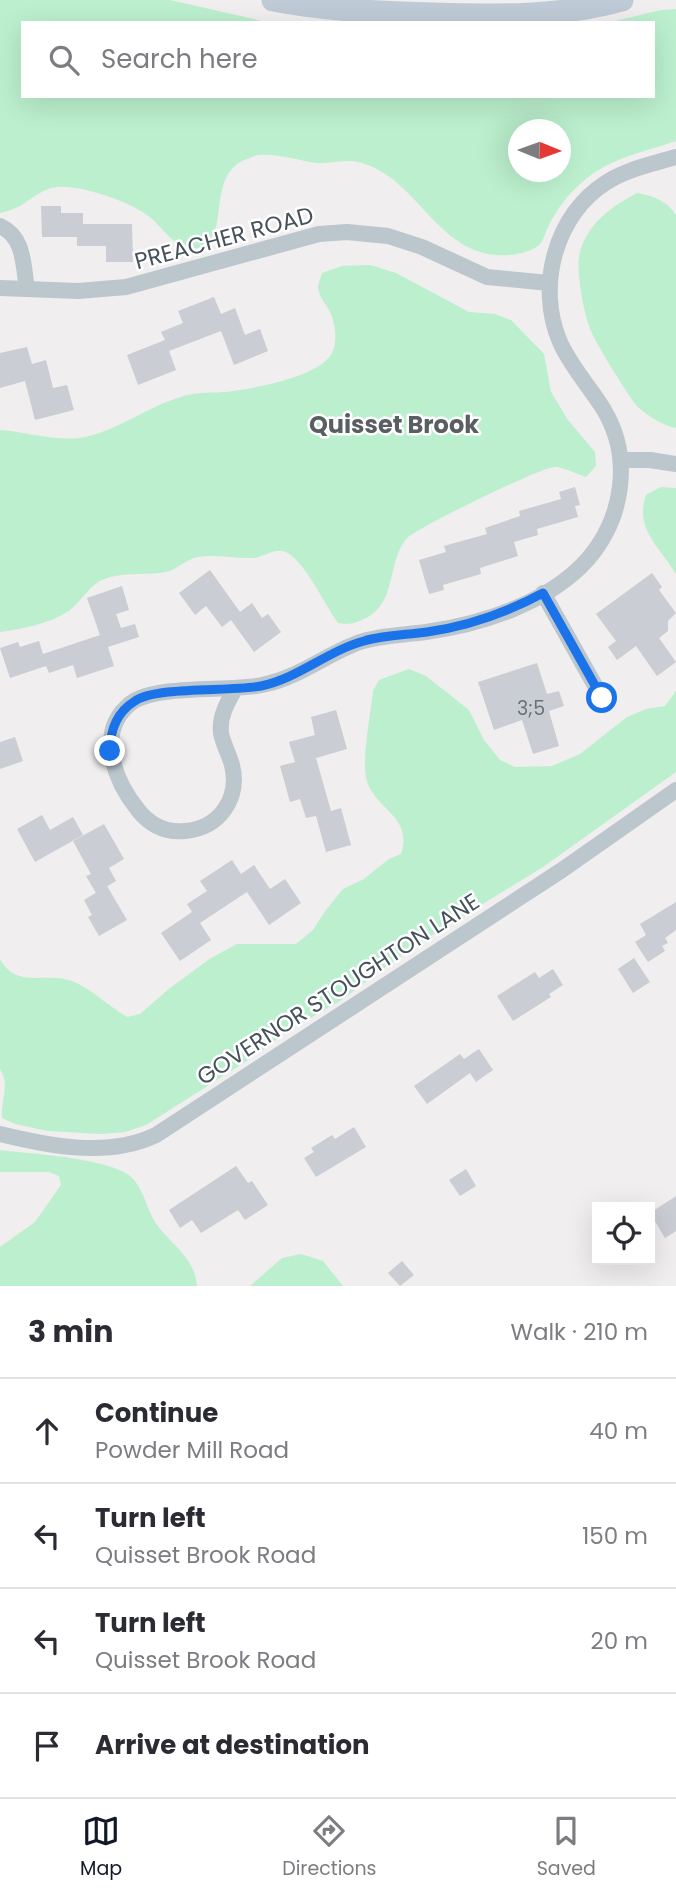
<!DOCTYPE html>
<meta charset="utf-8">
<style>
body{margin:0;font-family:Poppins,sans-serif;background:#f2f2f3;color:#2b2b33}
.controls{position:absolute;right:21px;bottom:21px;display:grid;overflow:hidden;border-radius:0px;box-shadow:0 7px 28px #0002}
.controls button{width:63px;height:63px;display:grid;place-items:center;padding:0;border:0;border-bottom:2px solid #e1e1e2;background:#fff;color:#2b2b33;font:35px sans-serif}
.compass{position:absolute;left:508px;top:119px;width:63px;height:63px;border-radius:50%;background:#fff;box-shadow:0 7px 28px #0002;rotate:91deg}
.stop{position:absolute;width:21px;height:21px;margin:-16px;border:5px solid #1a73e8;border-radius:50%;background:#fff}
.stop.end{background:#1a73e8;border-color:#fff;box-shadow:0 2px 7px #0008}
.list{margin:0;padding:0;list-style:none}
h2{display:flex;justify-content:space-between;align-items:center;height:91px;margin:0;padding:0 28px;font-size:30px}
h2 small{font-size:23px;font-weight:400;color:#7c7c81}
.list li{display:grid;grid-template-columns:46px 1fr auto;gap:21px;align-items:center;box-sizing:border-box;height:105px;padding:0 28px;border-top:2px solid #e1e1e2}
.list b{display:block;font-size:26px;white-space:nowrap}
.list p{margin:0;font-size:23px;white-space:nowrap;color:#7c7c81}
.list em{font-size:23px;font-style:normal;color:#7c7c81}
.icon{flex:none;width:38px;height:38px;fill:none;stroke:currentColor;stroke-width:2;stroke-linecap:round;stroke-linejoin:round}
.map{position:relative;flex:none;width:676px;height:1286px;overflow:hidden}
.search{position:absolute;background:#fff;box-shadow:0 7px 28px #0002;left:21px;right:21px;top:21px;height:77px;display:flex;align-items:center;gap:18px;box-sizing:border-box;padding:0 24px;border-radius:0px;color:#7c7c81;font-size:26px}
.sheet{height:511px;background:#fff}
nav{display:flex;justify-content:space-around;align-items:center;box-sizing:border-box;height:98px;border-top:2px solid #e1e1e2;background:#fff;font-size:19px;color:#7c7c81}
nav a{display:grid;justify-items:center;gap:4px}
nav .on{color:#111827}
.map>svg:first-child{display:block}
</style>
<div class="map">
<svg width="676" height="1286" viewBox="0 0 676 1286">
<rect width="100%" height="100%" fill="#f0eeee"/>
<g fill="#bbefcd" fill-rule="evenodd">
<path d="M0,0H170L271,23H23V96H653V23H607L661,10L676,9V141C639,154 606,158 577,187C565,198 556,211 549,225C546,231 544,239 540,244C533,251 520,254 510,255C437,261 420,176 358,162C345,159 330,164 316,163C298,160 277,153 259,155C254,155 248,159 244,160C205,178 232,239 198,248C176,253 162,225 147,215C128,201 81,185 57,187C44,188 31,199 20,206C14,209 7,211 0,213ZM518,130H560V172H518Z"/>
<path d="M637,193C654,196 667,201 676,215V428C662,425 650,417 639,408C632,402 595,342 591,331C584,315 575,269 580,252C588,223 611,207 637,193Z"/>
<path d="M370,265L396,273L469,312L495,314L511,320L544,354L551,392L568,420L595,452L596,466L586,477C577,474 565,468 556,467C544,465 417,528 407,538C387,561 397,600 368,617C356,623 351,625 338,623C325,605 306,564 288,553C276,546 265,557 253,558C233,559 214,553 194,558C184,561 176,570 166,572C144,576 123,571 102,580C88,586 80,604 67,612C48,624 22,629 0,632V430C26,432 53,441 79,438C120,432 153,401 193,394C204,392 215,393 225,392C252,389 320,377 332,353C338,342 335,322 330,312C326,304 319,297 318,288C318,284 321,277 322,273L342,266Z"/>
<path d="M661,487L676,488V574C660,547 634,529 646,495Z"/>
<path d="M409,669L426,676L469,710L484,740L500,760L515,767L552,766L580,754L627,717L646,709L665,706L676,691V772L543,867L413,947L340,1001L291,1029L253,1057L146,1125L125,1132L101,1134L48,1131L15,1124L2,1118C0,1101 11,1085 0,1069V959C17,990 45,971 72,981C92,989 108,1006 127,1017L140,1014L170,988L211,958L237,944H296L313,930L326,910L343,889L364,879L389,859L401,854C413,818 379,811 368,784C360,766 371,713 373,691L379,680Z"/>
<path d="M0,1150C29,1154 120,1158 135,1181C146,1196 148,1215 160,1229C176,1248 195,1260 197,1286H0V1247L35,1222L61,1185L59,1176L49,1172H0Z"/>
<polygon points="301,1254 323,1261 343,1286 250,1286 282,1258"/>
</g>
<g fill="#cacdd3">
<polygon points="41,206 61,206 61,213 83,213 83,224 132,224 133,262 106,262 106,246 77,246 77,237 42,237"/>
<polygon points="214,297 221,314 235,308 245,335 260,329 268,351 234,365 221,331 169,351 176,370 138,385 127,355 165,340 161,332 183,323 178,311"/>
<polygon points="27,347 32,364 46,360 53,388 67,385 74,410 35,420 25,381 0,388 0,353"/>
<polygon points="575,487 580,505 575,506 578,517 537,529 538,535 514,542 518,556 480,568 481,574 443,585 444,590 429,594 419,560 446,552 444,546 487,534 485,528 520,516 519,511 561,499 559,492"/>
<polygon points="210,570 240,612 252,603 262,618 268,614 281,632 254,652 231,620 222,627 206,606 195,615 179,593"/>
<polygon points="652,573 662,587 659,590 676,613 668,621 668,631 659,638 676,662 657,676 636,646 617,660 608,647 616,641 596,614"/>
<polygon points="122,586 129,610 116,614 121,628 135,624 139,637 108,647 114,666 77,678 73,665 49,673 46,666 10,678 0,648 18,642 20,647 39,641 43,654 100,635 87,598"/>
<polygon points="537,663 547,694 559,691 564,706 549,711 559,746 533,754 522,720 494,730 478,682"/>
<polygon points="336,710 347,749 316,758 331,811 341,808 351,845 326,852 316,816 306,818 300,799 290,802 280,766 295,762 289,742 315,735 311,717"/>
<polygon points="15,737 23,761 0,769 0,742"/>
<polygon points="42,815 50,830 73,817 83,835 35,862 17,829"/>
<polygon points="104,824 124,859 109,868 116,881 96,893 86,876 91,874 73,841"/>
<polygon points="232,860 241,874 254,865 270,889 285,879 301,903 269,925 247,892 200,923 211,940 180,961 161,933 192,912 187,904 207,891 200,881"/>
<polygon points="107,886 127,920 99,936 88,917 92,915 84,900"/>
<polygon points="676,902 676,930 665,938 668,943 662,946 665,951 648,962 635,942 646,935 640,924"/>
<polygon points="634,958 650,982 633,993 618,969"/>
<polygon points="553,969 563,985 549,994 551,997 513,1021 497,996 535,972 539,978"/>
<polygon points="479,1049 493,1070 476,1082 470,1073 427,1104 414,1086 460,1054 464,1059"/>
<polygon points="354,1127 366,1147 316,1177 304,1158 314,1152 311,1148 332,1135 335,1139"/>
<polygon points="236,1166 248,1183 252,1181 268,1205 245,1220 238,1210 201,1233 192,1220 180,1228 169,1210"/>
<polygon points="466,1169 476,1186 460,1196 449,1180"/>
<polygon points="676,1196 676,1231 665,1238 650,1213"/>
<polygon points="402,1261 414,1275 400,1286 388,1273"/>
</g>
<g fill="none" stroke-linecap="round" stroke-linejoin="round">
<g stroke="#bcc6cd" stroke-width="16">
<path d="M0,226C25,237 23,266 27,289"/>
<polyline points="0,288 78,291 126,287 319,234 347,232 388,236 422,247 487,277 549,283"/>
<polyline points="621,460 650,460 676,464"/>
<polyline points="543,593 602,698"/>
<path d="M235,689C227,703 219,717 221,733C223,744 229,754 232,765C240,798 220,828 185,831C166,833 150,825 138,810C114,780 95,732 131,703C156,684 229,692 262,685C299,678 326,654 360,642C381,635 404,635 426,632C482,624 549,603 588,559C624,517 632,457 604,410C590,387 571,367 560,342C536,287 555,214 607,182C627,169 653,164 676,157"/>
<path d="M0,1134C50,1146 108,1158 156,1135L562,870L676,790"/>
</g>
<path stroke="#becad5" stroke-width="23" d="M273,0C325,10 380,13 434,14C497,16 561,17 622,0"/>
</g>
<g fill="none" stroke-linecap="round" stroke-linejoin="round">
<path stroke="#1a73e8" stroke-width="9" d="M110,751C110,731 117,712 135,701C157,686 230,692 261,686C299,678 327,651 364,641C384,635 406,635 427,632C468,626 506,613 543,593L602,698"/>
</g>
<g text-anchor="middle" stroke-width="5" stroke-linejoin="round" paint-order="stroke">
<g font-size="19" fill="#677179">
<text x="531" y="715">3;5</text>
</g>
<g font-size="23" fill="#46525b" stroke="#fff">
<text transform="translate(224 238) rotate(-15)" y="8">PREACHER ROAD</text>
<text transform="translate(338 989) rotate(-33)" y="8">GOVERNOR STOUGHTON LANE</text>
</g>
<g font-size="24" font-weight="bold" fill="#5a5e63" stroke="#fff">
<text x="394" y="433">Quisset Brook</text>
</g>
</g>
</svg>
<div class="controls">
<button><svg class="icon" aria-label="locate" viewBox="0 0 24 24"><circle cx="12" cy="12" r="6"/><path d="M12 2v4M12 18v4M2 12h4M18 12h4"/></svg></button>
</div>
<svg class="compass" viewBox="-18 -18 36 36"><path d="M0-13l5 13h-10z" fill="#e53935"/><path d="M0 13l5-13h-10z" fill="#7c7c81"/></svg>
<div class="stop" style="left:602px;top:698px"></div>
<div class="stop end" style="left:110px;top:751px"></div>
<div class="search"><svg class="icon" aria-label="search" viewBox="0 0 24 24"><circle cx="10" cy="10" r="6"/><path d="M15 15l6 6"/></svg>Search here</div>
</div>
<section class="sheet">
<h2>3 min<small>Walk · 210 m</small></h2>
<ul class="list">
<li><svg class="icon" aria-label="ahead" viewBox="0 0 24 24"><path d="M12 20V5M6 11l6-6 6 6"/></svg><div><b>Continue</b><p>Powder Mill Road</p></div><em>40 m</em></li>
<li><svg class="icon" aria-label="left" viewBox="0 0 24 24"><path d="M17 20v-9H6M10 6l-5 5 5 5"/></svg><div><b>Turn left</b><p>Quisset Brook Road</p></div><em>150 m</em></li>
<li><svg class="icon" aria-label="left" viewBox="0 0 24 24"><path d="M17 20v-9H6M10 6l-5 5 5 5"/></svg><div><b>Turn left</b><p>Quisset Brook Road</p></div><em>20 m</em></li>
<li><svg class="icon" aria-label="arrive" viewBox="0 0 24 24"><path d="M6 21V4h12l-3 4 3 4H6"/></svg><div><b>Arrive at destination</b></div></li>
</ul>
</section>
<nav>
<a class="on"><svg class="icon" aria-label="map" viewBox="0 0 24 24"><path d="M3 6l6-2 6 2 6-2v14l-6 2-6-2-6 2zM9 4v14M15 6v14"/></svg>Map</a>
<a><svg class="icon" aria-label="directions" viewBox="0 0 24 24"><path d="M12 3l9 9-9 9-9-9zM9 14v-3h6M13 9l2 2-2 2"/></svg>Directions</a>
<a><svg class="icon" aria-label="saved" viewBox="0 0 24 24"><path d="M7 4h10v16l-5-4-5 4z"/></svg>Saved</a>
</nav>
